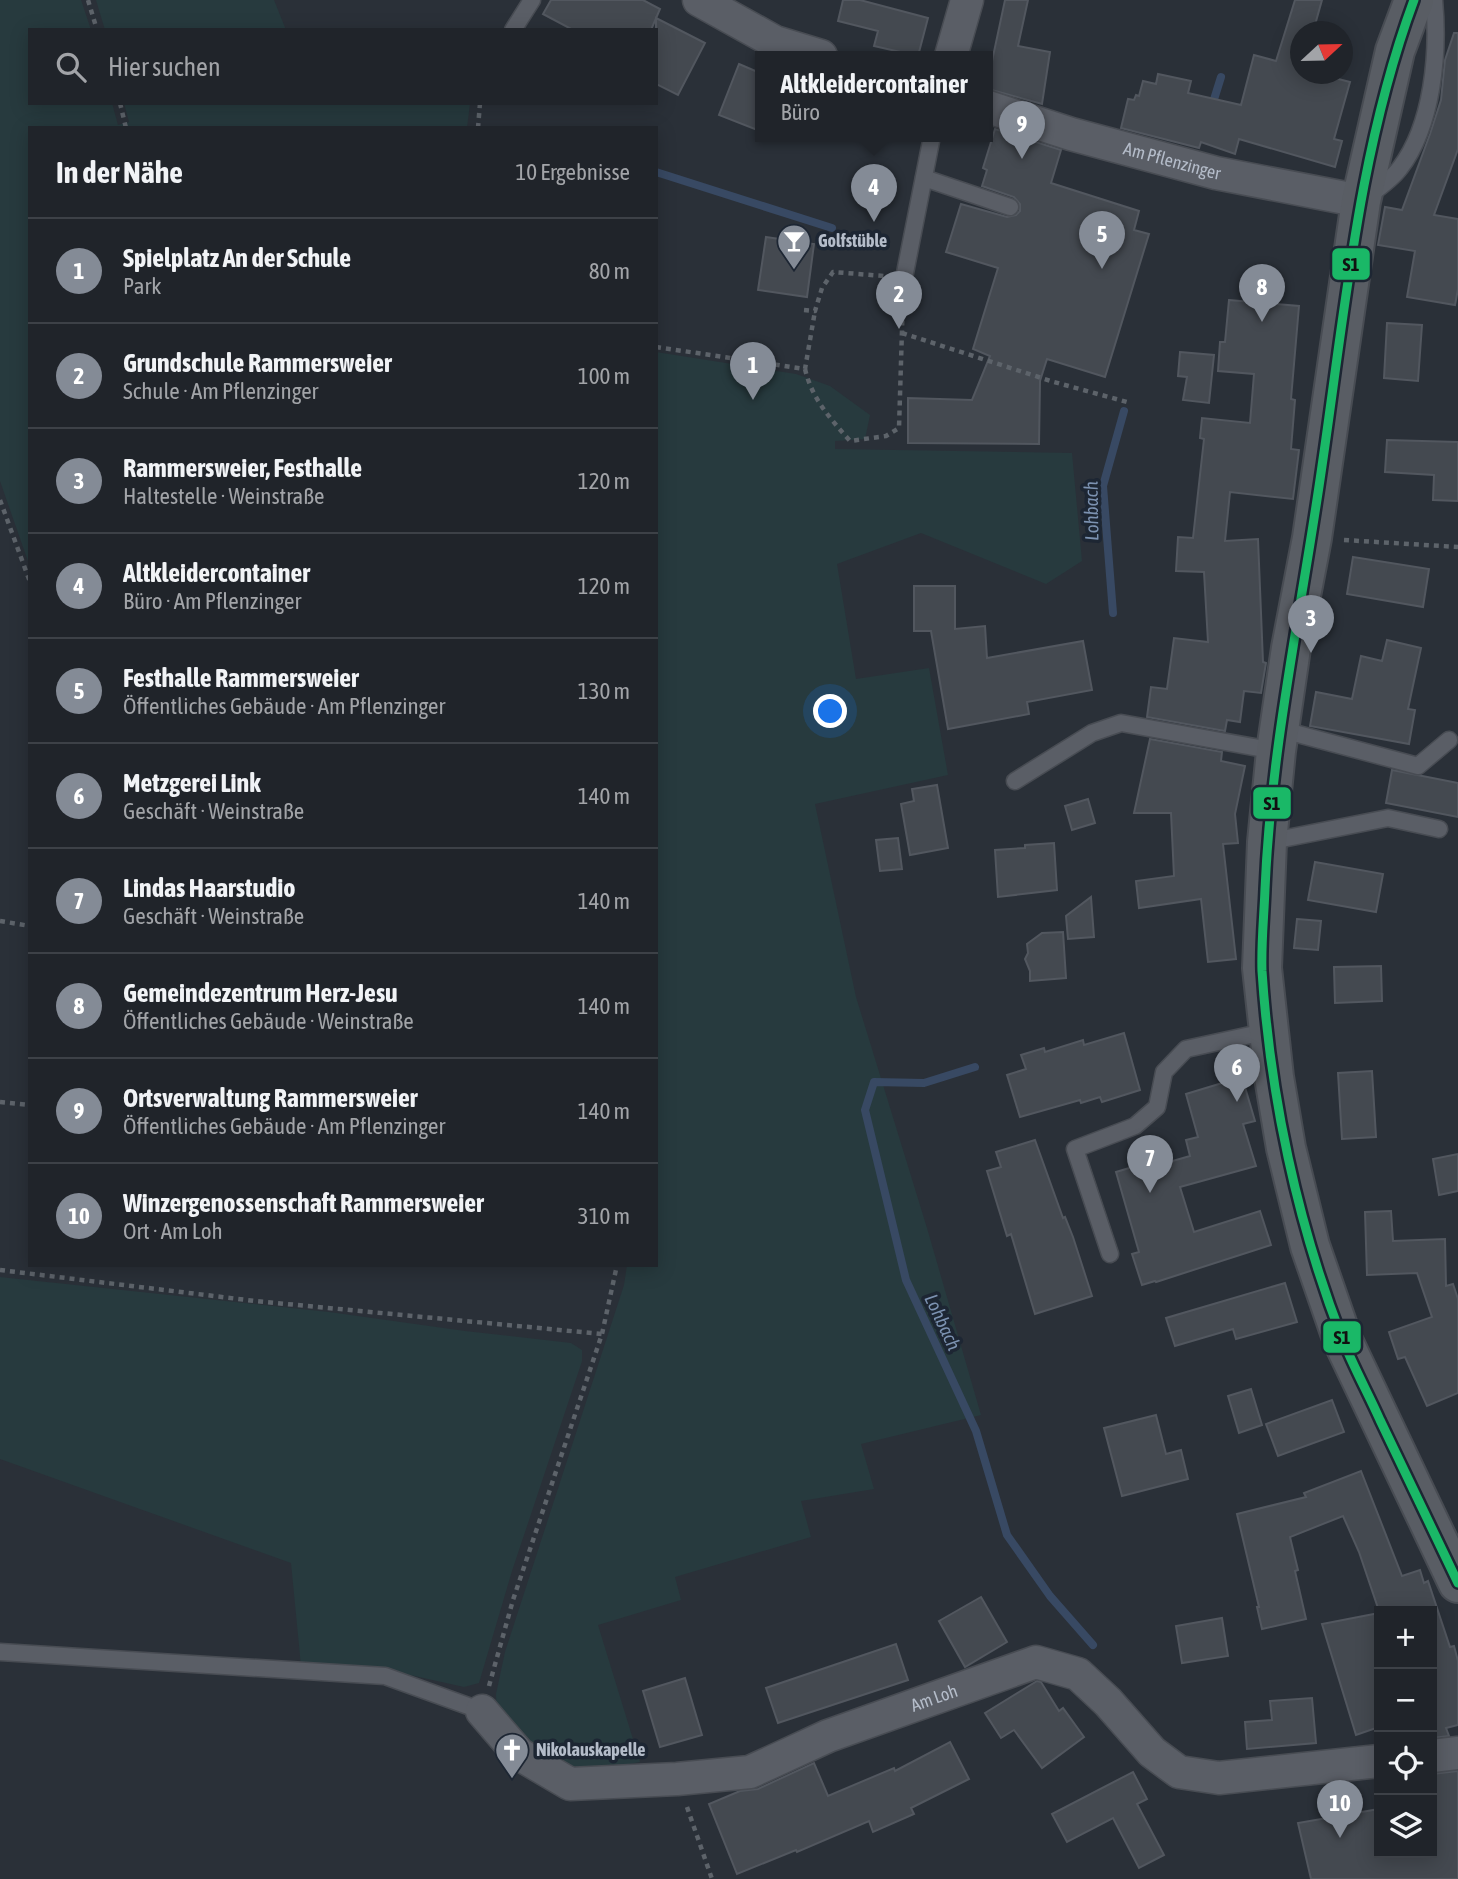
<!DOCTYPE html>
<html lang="de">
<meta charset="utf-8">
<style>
body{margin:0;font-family:"Asap Condensed",sans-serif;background:#282c32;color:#f1f3f6}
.controls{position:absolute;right:21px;bottom:21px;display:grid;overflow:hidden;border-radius:0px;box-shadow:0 4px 18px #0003}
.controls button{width:63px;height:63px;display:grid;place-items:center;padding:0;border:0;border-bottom:2px solid #3d4147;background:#20242a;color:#f1f3f6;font:35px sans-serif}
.compass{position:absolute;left:1290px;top:21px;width:63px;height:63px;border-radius:50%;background:#20242a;box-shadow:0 4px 18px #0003;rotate:68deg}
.you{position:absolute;left:831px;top:712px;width:24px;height:24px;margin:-18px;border:5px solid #fff;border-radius:50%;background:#1a73e8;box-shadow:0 0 0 10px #1a73e833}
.badge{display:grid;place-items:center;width:46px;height:46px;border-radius:50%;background:#848b96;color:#fff;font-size:23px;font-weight:700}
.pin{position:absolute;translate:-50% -58px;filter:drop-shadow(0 2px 4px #0008)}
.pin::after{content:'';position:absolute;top:37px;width:24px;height:21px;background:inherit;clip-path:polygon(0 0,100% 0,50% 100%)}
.popup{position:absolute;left:755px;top:51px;width:238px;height:91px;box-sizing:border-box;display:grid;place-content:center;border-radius:0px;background:#20242a;filter:drop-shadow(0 2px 5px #0005);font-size:23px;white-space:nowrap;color:#a2a4a8}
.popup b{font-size:26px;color:#f1f3f6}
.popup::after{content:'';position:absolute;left:50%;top:100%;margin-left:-14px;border:14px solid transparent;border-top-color:#20242a}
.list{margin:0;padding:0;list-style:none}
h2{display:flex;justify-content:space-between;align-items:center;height:91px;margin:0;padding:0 28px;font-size:30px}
h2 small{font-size:23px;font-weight:400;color:#a2a4a8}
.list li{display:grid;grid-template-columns:46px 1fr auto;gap:21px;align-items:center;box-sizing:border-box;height:105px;padding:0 28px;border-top:2px solid #3d4147}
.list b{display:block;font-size:26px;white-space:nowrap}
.list p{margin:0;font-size:23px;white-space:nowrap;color:#a2a4a8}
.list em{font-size:23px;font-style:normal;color:#a2a4a8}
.icon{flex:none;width:38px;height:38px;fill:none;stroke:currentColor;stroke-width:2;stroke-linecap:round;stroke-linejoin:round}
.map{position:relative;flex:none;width:1458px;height:1879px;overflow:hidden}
.search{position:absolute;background:#20242a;box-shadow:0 4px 18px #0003;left:28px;top:28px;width:630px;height:77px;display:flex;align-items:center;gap:18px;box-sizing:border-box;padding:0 24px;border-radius:0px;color:#a2a4a8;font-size:26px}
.panel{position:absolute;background:#20242a;box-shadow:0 4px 18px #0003;left:28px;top:126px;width:630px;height:1141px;border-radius:0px}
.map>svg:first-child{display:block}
</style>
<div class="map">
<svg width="1458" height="1879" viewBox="0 0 1458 1879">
<rect width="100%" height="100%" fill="#2a3038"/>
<g fill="#273a3e">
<polygon points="0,0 81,0 91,30 30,30 30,103 112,103 118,125 129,122 124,103 470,103 467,128 30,128 30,567 0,481"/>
<polygon points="96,0 274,0 286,30 105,30"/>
<polygon points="656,352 796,374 830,386 870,415 865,439 835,441 835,449 1072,453 1082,561 1046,584 921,533 837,564 856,679 929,668 948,775 815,804 856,997 927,1228 981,1415 861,1444 874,1489 801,1501 811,1537 675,1577 681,1600 598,1625 640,1762 579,1773 497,1722 496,1694 505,1652 624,1285 627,1265 656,1265"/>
<polygon points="0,1277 329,1312 465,1331 571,1343 582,1350 582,1361 512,1571 479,1683 464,1687 383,1669 301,1666 291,1563 0,1459"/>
</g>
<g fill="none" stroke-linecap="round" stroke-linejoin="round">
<g stroke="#384963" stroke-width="8">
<polyline points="1211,109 1221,77"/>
<polyline points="656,172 832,228"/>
<polyline points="1113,613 1103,486 1124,411"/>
<polyline points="975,1067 924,1083 874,1082 865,1110 906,1280 976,1431 1007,1535 1050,1596 1093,1645"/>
</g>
</g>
<g fill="#444950" stroke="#52575f" stroke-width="2">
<polygon points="551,0 643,0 660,9 651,30 573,30 543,14"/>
<polygon points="843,0 860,0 928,18 918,56 874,46 878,31 838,21"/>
<polygon points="1005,0 1028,0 1018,46 1050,52 1042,104 988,89 988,80"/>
<polygon points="1295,0 1322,0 1313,32 1300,32 1300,74 1319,74 1350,82 1334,139 1342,141 1335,167 1239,139 1235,154 1201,142 1199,148 1121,128 1128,99 1134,100 1136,95 1139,96 1143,81 1156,84 1158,74 1191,81 1188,93 1241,105 1254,55 1276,61"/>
<polygon points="656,18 705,43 678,95 656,84"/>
<polygon points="1454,33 1458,33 1458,149 1434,215 1458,219 1458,289 1455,305 1407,297 1415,251 1378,245 1385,207 1402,210 1430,134 1441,100 1445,60"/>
<polygon points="739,64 760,73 760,131 719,115"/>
<polygon points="995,129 1061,150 1051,183 1139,211 1134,230 1149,234 1105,377 1047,359 1040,381 1039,444 908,443 908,398 972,400 990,356 973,349 998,268 946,252 961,204 1007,217 1016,215 1020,211 1020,204 1014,197 982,186 987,170 983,168"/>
<polygon points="766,237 814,244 807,297 758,290"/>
<polygon points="1229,300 1299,306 1291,399 1295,400 1291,449 1299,450 1293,499 1230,492 1225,541 1258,539 1263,662 1266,663 1261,693 1244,691 1240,722 1227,720 1225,731 1147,717 1151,687 1167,689 1174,638 1208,642 1204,572 1176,571 1178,537 1193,538 1204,439 1200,438 1202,418 1250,423 1254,374 1218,371 1220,342 1225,342"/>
<polygon points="1387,323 1422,325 1418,381 1384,378"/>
<polygon points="1180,352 1214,355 1209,403 1183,400 1187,377 1178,376"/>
<polygon points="1387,440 1458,442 1458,501 1433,500 1434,475 1385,472"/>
<polygon points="1353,557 1429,569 1423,607 1347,594"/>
<polygon points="914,586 955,586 955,629 985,626 987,658 1083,641 1092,690 1027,702 1029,714 948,729 931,631 914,631"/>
<polygon points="1387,640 1421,648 1408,709 1415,710 1409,744 1310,726 1316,692 1352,699 1361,656 1382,661"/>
<polygon points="1150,739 1222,752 1221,761 1245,766 1235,814 1238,843 1223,844 1236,959 1208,962 1201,899 1139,908 1136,881 1174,876 1171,813 1134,813"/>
<polygon points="1392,770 1458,783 1458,817 1386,803"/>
<polygon points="937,785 948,848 910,855 901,804 914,801 912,789"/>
<polygon points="1088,799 1095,823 1072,830 1065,806"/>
<polygon points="898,838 902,869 880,871 876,840"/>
<polygon points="1054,843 1057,890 998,897 995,850 1025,848 1025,845"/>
<polygon points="1315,862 1383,874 1376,912 1308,900"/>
<polygon points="1091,897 1094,937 1068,939 1066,916"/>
<polygon points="1297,919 1321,921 1318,950 1294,948"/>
<polygon points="1063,932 1066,978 1030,981 1030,971 1025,959 1028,953 1027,944 1042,933"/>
<polygon points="1381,966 1382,1001 1335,1003 1334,967"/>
<polygon points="1124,1033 1140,1090 1102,1102 1100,1097 1081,1103 1080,1100 1020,1117 1007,1075 1026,1069 1021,1055 1044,1048 1045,1052 1083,1040 1084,1045"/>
<polygon points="1372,1071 1376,1137 1342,1139 1338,1073"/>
<polygon points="1242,1077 1255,1121 1243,1124 1256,1166 1180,1187 1194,1232 1260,1211 1271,1245 1156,1282 1155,1281 1142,1285 1132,1254 1139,1252 1116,1172 1146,1163 1148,1168 1190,1156 1186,1140 1198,1137 1186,1094"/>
<polygon points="1035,1140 1063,1218 1065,1217 1073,1237 1092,1296 1035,1314 1011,1234 1007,1236 987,1171 1001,1167 996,1152"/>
<polygon points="1458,1154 1458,1191 1439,1195 1433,1159"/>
<polygon points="1391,1211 1393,1241 1445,1239 1446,1286 1453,1284 1458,1299 1458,1393 1427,1406 1405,1357 1398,1359 1389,1332 1432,1317 1417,1273 1367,1275 1365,1212"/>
<polygon points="1285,1283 1297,1322 1236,1339 1233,1329 1175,1346 1166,1318"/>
<polygon points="1251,1389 1262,1425 1239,1433 1228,1396"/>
<polygon points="1332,1400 1344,1432 1278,1456 1266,1424"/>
<polygon points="1156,1415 1166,1454 1181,1450 1188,1479 1122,1496 1104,1428"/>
<polygon points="1361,1471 1402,1576 1420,1570 1424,1583 1428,1581 1450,1647 1454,1646 1458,1661 1458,1725 1446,1728 1449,1736 1432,1738 1432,1611 1379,1611 1359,1552 1343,1516 1290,1537 1298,1570 1295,1571 1306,1619 1262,1629 1257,1607 1259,1607 1237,1514 1306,1497 1304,1493"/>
<polygon points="981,1597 1007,1642 965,1667 939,1621"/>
<polygon points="1379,1613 1379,1727 1356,1735 1322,1624"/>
<polygon points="1222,1618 1228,1656 1182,1663 1176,1626"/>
<polygon points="896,1644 908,1680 778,1723 766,1688"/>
<polygon points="685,1678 702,1735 660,1747 643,1691"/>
<polygon points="1037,1681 1041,1682 1059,1711 1063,1708 1084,1737 1042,1768 1014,1730 1001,1738 985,1713"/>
<polygon points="1312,1698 1316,1743 1247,1749 1245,1722 1272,1720 1270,1701"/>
<polygon points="950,1742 969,1779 911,1808 914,1814 873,1832 869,1821 797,1852 796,1850 737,1874 709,1804 740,1791 758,1789 814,1763 828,1796 894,1768 895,1771"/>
<polygon points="1458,1771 1458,1879 1311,1879 1298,1823 1379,1809 1379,1853 1432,1853 1432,1774"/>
<polygon points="1133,1772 1147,1799 1137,1804 1164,1855 1139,1868 1113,1818 1067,1842 1052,1814"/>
</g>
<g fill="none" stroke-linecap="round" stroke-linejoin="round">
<g stroke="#484c53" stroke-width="19">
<g id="lane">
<polyline points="513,30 532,0"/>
<polyline points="924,178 1010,207"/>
<path d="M1368,196C1379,188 1392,179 1400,168C1433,125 1439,52 1434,0"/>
<polyline points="904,278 932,136"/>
<polyline points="1279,729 1418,766 1449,740"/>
<polyline points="1015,781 1092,733 1121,723 1276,751"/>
<polyline points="1267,842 1388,818 1439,829"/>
<polyline points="1110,1254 1075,1149 1135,1126 1157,1107 1164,1072 1186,1049 1269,1031"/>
<polyline points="0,1652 385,1676 482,1711"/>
</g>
</g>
<g stroke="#484c53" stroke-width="35">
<g id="street">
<polyline points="699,0 775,42 821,56"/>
<polyline points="951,56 967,0"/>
<path id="s1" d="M988,107L1071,134L1216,173L1361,201"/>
<path id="s2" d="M482,1711L519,1754L570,1784L677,1779L750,1772L828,1736L1036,1662L1078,1674L1108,1702L1152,1752L1179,1772L1219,1778L1379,1761"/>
<polyline points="1432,1756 1458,1753"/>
</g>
</g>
<g stroke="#484c53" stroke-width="42">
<polyline id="secondary" points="1414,0 1395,51 1361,201 1312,538 1291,648 1276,751 1267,842 1262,968 1274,1077 1286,1148 1310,1246 1343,1341 1458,1583"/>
</g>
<g stroke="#5d636a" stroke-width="4.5" stroke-dasharray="5 5" stroke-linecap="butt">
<polyline points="88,0 97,30"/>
<polyline points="120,103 126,128"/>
<polyline points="478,128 480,103"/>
<polyline points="804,310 815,311 822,288 833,272 884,276"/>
<polyline points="902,333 1054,382 1127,402"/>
<polyline points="656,347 805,369 815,311"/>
<path d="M805,369C812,399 830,418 850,441L886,436L899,428L903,297"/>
<polyline points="0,500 30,582"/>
<polyline points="1344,540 1458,547"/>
<polyline points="0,921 30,926"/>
<polyline points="0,1102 30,1105"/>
<polyline points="0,1270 255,1301 602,1334"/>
<polyline points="489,1686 513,1600 602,1334 617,1265"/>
<polyline points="687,1807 712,1879"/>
</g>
<use href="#lane" stroke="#5a5e66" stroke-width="16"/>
<use href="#street" stroke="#5a5e66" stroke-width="32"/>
<use href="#secondary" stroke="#595d64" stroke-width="38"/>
<g stroke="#1d2633" stroke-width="14">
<path id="bus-1" d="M1414,0C1359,148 1345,310 1322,466C1302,607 1271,746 1265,889C1264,916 1261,944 1262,971C1270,1095 1297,1222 1342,1338C1353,1366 1368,1393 1380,1420C1406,1474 1432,1529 1458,1583"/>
</g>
<use href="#bus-1" stroke="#1ab867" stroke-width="9"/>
</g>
<defs>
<g id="bar-pin" transform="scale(1.75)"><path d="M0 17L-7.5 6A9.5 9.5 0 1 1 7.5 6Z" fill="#848b96" stroke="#1d2633"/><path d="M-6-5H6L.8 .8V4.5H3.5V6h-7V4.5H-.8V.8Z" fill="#fff"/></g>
<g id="church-pin" transform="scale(1.75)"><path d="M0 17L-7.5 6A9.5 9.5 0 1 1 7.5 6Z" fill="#848b96" stroke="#1d2633"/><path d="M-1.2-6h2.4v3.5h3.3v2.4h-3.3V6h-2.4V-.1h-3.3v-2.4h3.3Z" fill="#fff"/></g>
</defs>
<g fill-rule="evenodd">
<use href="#bar-pin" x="794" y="241"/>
<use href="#church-pin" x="512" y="1750"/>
</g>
<g text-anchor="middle" stroke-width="7" stroke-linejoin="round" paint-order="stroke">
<g font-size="18" fill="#b4bcc9" stroke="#1d2633">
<text dy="6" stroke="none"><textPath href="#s1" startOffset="192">Am Pflenzinger</textPath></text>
<text dy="6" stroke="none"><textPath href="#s2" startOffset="495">Am Loh</textPath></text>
</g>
<g font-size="18" font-weight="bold" fill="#b4bcc9" stroke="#1d2633" text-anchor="start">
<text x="818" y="247">Golfstüble</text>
<text x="536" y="1756">Nikolauskapelle</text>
</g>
<g font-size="19" font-style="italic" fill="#7c92b1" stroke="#1d2633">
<text transform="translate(1091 511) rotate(-91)" y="7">Lohbach</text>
<text transform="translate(943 1322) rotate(65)" y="7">Lohbach</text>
</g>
</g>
<g stroke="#1d2633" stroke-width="2.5">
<rect x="1331" y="247" width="40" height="34" rx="7" fill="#1ab867"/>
<rect x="1252" y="786" width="40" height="34" rx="7" fill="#1ab867"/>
<rect x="1322" y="1320" width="40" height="34" rx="7" fill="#1ab867"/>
</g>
<g font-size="19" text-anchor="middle" font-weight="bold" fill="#111">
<text x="1351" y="271">S1</text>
<text x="1272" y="810">S1</text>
<text x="1342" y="1344">S1</text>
</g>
</svg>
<div class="controls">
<button>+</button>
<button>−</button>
<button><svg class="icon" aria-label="locate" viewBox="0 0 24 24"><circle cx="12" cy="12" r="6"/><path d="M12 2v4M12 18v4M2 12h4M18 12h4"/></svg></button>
<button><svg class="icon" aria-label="layers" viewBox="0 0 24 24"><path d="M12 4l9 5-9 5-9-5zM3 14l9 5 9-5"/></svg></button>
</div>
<svg class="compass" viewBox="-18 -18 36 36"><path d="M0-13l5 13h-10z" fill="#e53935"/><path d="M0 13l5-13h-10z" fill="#a2a4a8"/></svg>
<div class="you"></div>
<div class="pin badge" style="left:753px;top:400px">1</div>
<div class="pin badge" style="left:899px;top:329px">2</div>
<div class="pin badge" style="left:1311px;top:653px">3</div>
<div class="pin badge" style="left:874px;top:222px">4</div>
<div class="popup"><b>Altkleidercontainer</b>Büro</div>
<div class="pin badge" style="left:1102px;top:269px">5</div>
<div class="pin badge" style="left:1237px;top:1102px">6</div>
<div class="pin badge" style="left:1150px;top:1193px">7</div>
<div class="pin badge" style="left:1262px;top:322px">8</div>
<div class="pin badge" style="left:1022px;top:159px">9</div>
<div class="pin badge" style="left:1340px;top:1838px">10</div>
<div class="search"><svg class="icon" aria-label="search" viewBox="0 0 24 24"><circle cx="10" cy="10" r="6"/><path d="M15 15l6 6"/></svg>Hier suchen</div>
<section class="panel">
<h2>In der Nähe<small>10 Ergebnisse</small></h2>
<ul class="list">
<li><span class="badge">1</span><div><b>Spielplatz An der Schule</b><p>Park</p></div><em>80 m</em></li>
<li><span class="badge">2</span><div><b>Grundschule Rammersweier</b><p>Schule · Am Pflenzinger</p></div><em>100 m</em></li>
<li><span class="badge">3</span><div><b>Rammersweier, Festhalle</b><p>Haltestelle · Weinstraße</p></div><em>120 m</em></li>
<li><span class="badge">4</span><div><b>Altkleidercontainer</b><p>Büro · Am Pflenzinger</p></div><em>120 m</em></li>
<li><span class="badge">5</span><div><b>Festhalle Rammersweier</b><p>Öffentliches Gebäude · Am Pflenzinger</p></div><em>130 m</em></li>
<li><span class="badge">6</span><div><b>Metzgerei Link</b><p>Geschäft · Weinstraße</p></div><em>140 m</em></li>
<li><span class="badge">7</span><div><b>Lindas Haarstudio</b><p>Geschäft · Weinstraße</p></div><em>140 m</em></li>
<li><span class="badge">8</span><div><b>Gemeindezentrum Herz-Jesu</b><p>Öffentliches Gebäude · Weinstraße</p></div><em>140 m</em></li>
<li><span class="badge">9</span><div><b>Ortsverwaltung Rammersweier</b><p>Öffentliches Gebäude · Am Pflenzinger</p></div><em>140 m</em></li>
<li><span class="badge">10</span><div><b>Winzergenossenschaft Rammersweier</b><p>Ort · Am Loh</p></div><em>310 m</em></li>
</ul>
</section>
</div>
